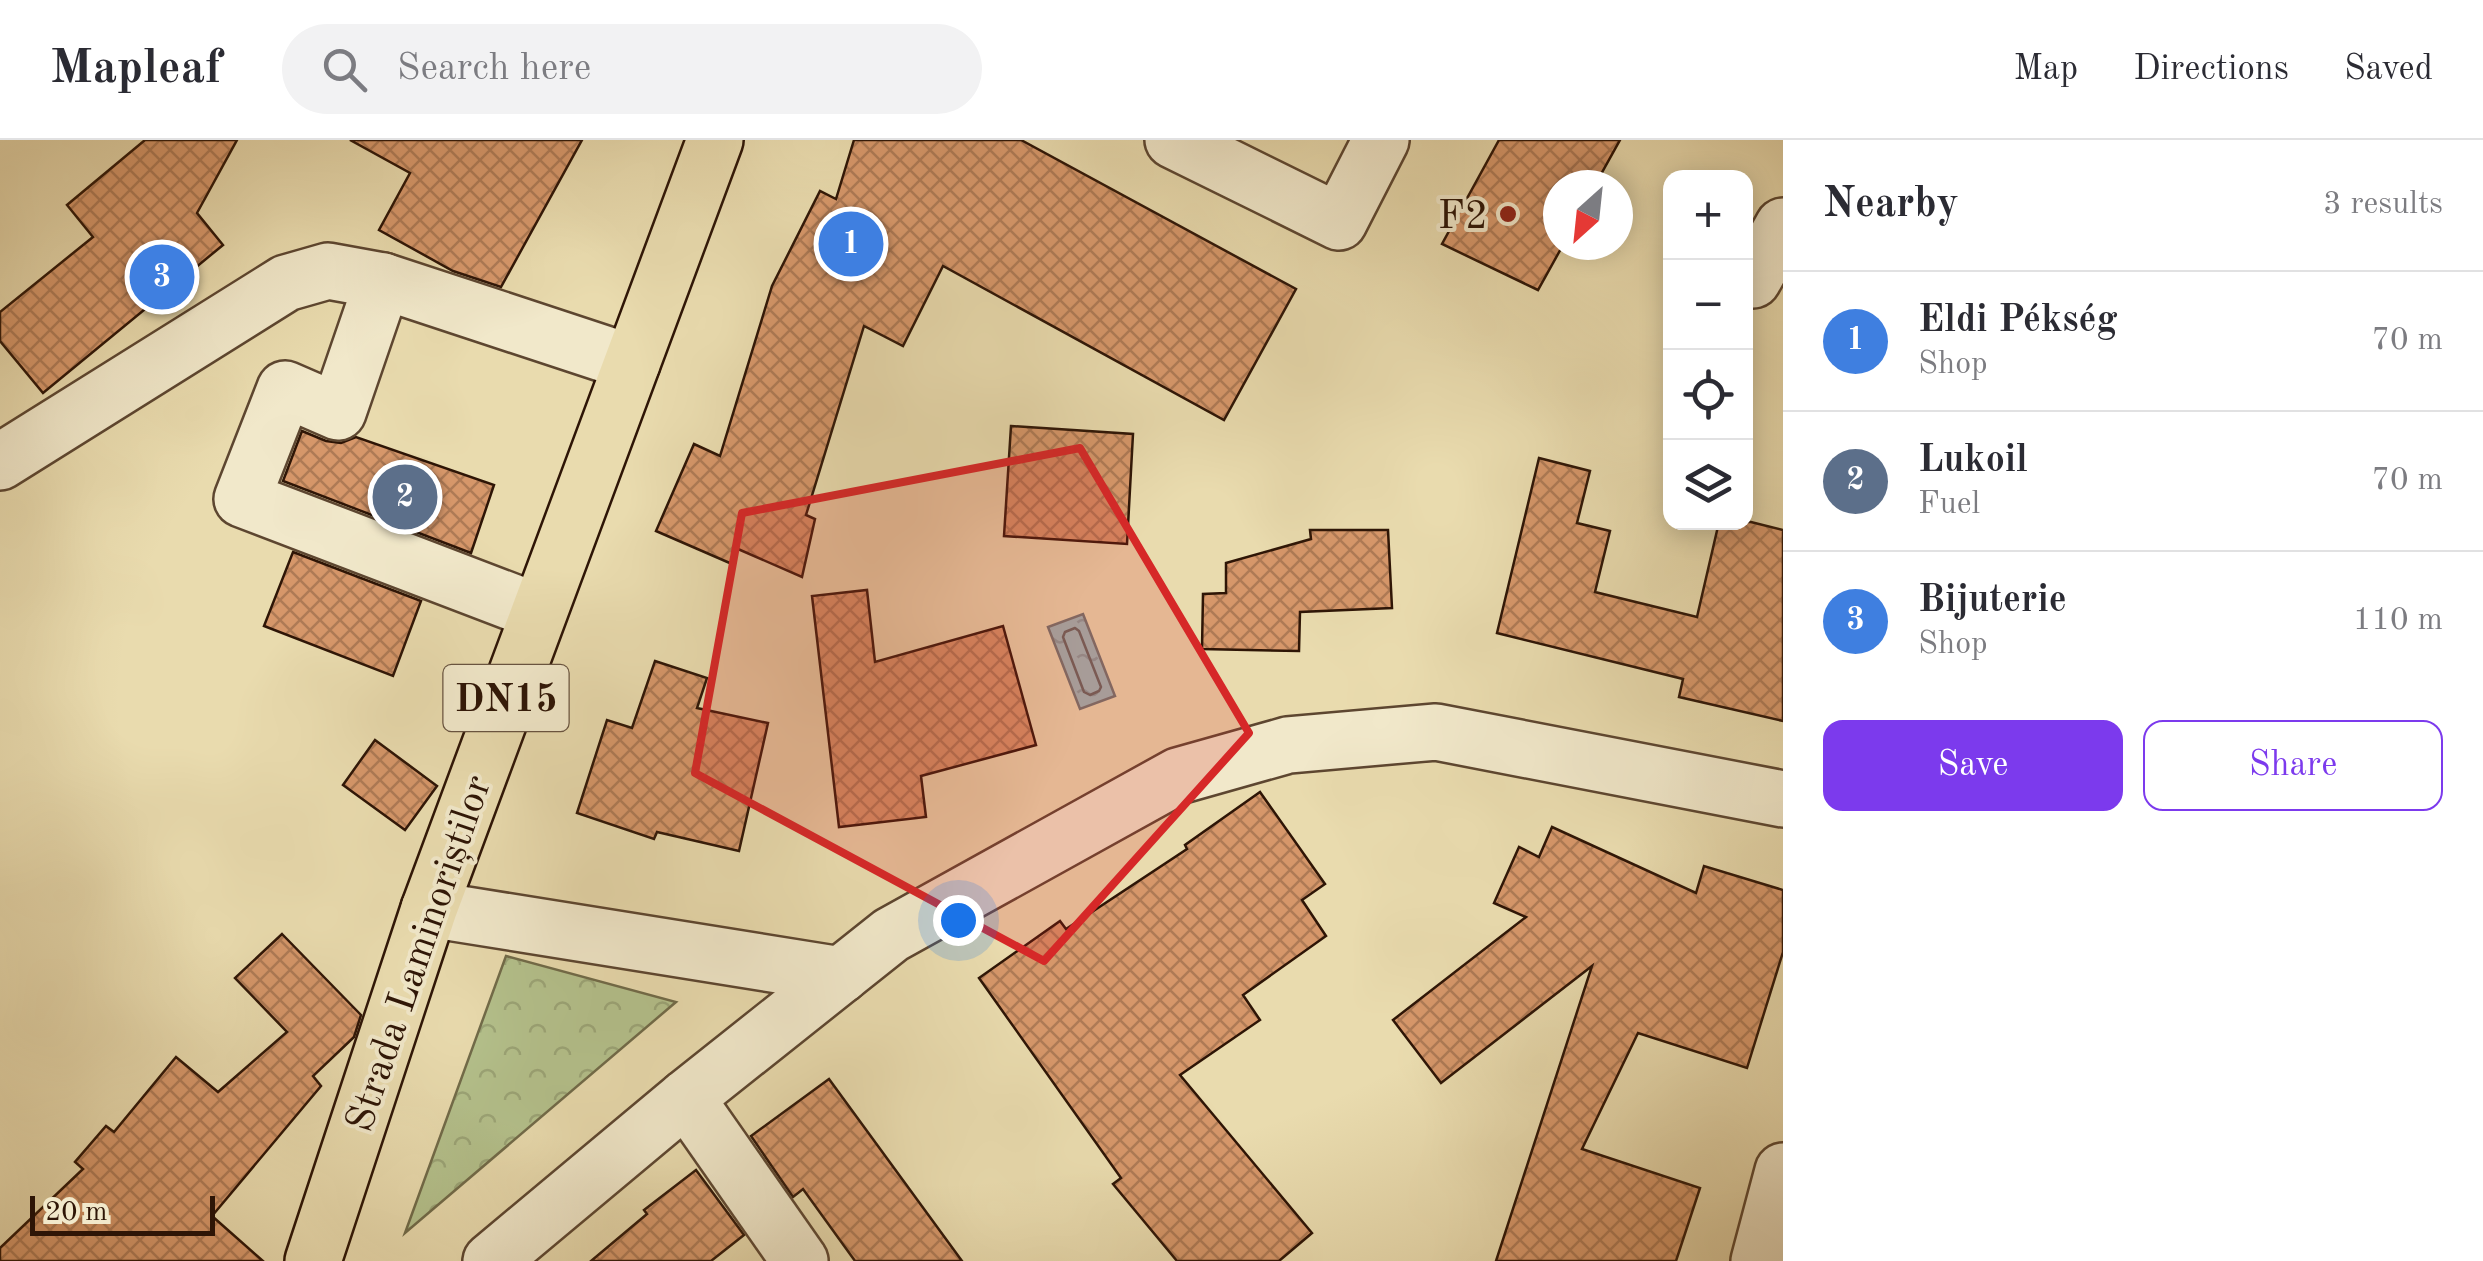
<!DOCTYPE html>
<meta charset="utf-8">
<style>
body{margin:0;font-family:"Old Standard TT",serif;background:#f2f2f3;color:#2b2b33}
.controls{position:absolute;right:30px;top:30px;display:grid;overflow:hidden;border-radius:20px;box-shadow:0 5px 25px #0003}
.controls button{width:90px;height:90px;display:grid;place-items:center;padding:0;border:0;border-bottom:2px solid #e1e1e2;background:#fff;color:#2b2b33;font:50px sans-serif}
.compass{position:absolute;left:1543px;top:30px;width:90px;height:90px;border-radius:50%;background:#fff;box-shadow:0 5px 25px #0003;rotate:207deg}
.scale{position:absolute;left:30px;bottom:25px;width:185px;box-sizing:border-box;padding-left:10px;border:5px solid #2e1506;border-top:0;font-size:28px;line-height:35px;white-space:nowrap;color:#2e1506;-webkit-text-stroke:8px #f1e8ca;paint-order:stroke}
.you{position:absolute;left:958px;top:780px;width:35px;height:35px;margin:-25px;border:8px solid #fff;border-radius:50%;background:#1a73e8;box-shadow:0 0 0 15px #1a73e833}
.badge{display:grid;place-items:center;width:65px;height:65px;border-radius:50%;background:#7c3aed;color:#fff;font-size:32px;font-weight:700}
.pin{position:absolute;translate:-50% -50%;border:5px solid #fff;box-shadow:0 2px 10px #0006}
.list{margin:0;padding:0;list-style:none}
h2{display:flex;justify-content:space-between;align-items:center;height:130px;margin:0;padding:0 40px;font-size:42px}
h2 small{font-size:32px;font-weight:400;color:#7c7c81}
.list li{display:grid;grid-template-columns:65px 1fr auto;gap:30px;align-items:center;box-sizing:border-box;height:140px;padding:0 40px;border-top:2px solid #e1e1e2}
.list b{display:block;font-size:38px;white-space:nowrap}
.list p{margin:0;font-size:32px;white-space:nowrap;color:#7c7c81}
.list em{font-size:32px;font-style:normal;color:#7c7c81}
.actions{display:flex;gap:20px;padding:30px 40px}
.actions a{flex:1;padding:22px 0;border:2px solid #7c3aed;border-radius:20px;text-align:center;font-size:35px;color:#7c3aed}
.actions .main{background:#7c3aed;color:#fff}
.icon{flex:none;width:55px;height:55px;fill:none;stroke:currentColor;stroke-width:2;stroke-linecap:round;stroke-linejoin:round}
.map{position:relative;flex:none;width:1783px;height:1121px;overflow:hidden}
header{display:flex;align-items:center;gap:60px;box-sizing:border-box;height:140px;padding:0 50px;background:#fff;border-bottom:2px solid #e1e1e2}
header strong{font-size:48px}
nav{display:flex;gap:55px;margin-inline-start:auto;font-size:35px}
.search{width:700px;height:90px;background:#f2f2f3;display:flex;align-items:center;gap:25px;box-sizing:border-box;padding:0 35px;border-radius:55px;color:#7c7c81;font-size:38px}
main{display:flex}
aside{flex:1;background:#fff}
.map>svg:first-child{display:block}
</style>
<header>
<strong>Mapleaf</strong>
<div class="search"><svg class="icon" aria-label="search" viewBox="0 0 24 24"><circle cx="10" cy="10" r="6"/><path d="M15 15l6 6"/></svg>Search here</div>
<nav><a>Map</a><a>Directions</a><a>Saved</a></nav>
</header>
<main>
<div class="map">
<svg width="1783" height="1121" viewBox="0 0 1783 1121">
<defs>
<pattern id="forest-crowns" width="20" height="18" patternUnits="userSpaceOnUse" patternTransform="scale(2.5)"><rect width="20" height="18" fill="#b4c18c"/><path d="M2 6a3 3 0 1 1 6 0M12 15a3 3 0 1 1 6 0" fill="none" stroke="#9ba577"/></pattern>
<pattern id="water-ripples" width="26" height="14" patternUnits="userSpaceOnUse" patternTransform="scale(2.5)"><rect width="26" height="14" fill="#9bb9b5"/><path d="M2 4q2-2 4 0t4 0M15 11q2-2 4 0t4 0" fill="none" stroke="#869e9a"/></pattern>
<pattern id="building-cross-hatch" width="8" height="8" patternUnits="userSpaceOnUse" patternTransform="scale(2.5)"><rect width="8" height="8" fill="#d6976a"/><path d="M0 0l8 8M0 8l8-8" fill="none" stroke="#ae7a55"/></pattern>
</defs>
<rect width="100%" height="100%" fill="#e9dbae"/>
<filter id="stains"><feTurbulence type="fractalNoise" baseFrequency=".002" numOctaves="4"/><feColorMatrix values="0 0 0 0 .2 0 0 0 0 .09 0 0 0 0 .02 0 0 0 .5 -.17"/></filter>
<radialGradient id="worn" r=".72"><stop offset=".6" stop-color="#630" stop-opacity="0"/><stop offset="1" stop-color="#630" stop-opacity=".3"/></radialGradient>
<polygon fill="url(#forest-crowns)" stroke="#716b49" stroke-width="2.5" points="506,816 676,862 405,1093"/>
<polygon fill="url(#water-ripples)" stroke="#6f776f" stroke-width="2.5" points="1083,474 1115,556 1080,569 1048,487"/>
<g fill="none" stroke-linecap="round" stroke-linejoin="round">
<polygon stroke="#64675e" stroke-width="2.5" points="1075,488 1079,491 1101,547 1099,551 1090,555 1084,552 1063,497 1065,492"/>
</g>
<g fill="url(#building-cross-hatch)" stroke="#2e1506" stroke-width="2.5">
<polygon points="145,0 237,0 197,73 223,105 43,253 0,201 0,172 93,97 67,65"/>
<polygon points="350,0 582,0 501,147 453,131 379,90 410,33"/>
<polygon points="854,0 1021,0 1296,149 1224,280 943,126 903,206 864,186 806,375 815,379 802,437 738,409 732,424 656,391 694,304 720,316 772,146 820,51 836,59"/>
<polygon points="1499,0 1620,0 1595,45 1558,45 1558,105 1563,105 1538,150 1442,104"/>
<polygon points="1011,286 1133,294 1127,404 1004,396"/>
<polygon points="302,291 326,301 341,303 356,297 494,345 471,413 283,341"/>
<polygon points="1539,318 1590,331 1577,383 1610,391 1595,452 1697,477 1719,382 1751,382 1783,390 1783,581 1679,557 1683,539 1497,493"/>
<polygon points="1310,390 1388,390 1392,468 1300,472 1299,511 1202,509 1203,454 1226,453 1226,423 1311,399"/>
<polygon points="293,412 421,461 393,536 264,486"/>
<polygon points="867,450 875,522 1003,486 1036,605 921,636 926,677 839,687 812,456"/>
<polygon points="655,521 707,538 697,568 768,583 739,711 657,692 654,699 577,673 607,580 632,588"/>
<polygon points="375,600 437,646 405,690 343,645"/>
<polygon points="1260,652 1325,744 1302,760 1326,796 1243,855 1260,880 1180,935 1312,1093 1279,1121 1177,1121 1113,1044 1121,1038 979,838 1060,781 1066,789 1187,709 1185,705"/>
<polygon points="1552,687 1696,753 1704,726 1783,750 1783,812 1747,928 1638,893 1582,1009 1700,1048 1676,1121 1496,1121 1592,826 1441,943 1393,880 1526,777 1494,763 1519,707 1539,717"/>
<polygon points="282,794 361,875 354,897 313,936 321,946 212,1076 263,1121 0,1121 0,1108 83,1029 75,1022 106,986 114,992 176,917 218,952 287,892 235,838"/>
<polygon points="829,939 962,1121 855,1121 803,1049 793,1057 751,996"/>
<polygon points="696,1030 744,1095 711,1121 591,1121 647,1074 644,1070"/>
</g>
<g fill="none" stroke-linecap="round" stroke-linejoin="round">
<g stroke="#5d4630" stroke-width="60">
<g id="minor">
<polyline points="1173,0 1339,82 1381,0"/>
<polyline points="1753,140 1783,86"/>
<polyline points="383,141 338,272 285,249 242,359 538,472"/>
<polyline points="0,322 286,143 328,131 383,141 632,223"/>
<polyline points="429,769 841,835"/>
<polyline points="686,958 800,1121"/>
<polyline points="491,1121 686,958 891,795 1178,636 1288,605 1436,592 1783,659"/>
<polyline points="1759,1121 1783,1031"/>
</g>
</g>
<g stroke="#2e1506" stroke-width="60">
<polyline id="major" points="313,1121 429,769 715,0"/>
</g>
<use href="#minor" stroke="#f1e8ca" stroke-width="55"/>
<use href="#major" stroke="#e9dbae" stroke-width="55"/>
</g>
<path fill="#d62828" fill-opacity="0.2" stroke="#d62828" stroke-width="8" stroke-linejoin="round" d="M1080,308L1249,593L1044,821L695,633L742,373Z"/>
<circle fill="#8f2418" stroke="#f1e8ca" stroke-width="4" cx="1508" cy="74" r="10"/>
<g text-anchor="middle" stroke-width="8" stroke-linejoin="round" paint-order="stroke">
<rect fill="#f1e8ca" stroke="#685441" stroke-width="2.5" x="443.5" y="525" width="125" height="66" rx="8"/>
<g font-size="38" font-weight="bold" fill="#2e1506">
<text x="506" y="571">DN15</text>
</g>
<g font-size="40" fill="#2e1506" stroke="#f1e8ca" text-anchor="end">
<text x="1488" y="88">F2</text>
</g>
<g font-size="40" fill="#2e1506" stroke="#f1e8ca">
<text transform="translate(417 813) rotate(-71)" y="14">Strada Laminoriștilor</text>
</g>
</g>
<rect width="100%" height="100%" filter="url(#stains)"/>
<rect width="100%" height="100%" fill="url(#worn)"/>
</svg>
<div class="controls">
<button>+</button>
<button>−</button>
<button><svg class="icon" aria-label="locate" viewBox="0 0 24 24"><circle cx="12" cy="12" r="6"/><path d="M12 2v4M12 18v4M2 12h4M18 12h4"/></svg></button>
<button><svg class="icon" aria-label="layers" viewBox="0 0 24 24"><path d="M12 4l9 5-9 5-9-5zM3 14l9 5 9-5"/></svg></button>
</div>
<svg class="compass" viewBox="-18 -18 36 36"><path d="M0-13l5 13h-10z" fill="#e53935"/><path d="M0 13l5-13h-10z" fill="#7c7c81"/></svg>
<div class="scale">20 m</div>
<div class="you"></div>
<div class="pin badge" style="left:851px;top:104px;background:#3f7fe0">1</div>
<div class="pin badge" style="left:405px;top:357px;background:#5c6f8a">2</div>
<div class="pin badge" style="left:162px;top:137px;background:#3f7fe0">3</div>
</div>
<aside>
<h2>Nearby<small>3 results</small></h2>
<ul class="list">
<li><span class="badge" style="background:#3f7fe0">1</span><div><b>Eldi Pékség</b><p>Shop</p></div><em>70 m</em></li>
<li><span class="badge" style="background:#5c6f8a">2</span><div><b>Lukoil</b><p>Fuel</p></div><em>70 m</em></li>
<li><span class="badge" style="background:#3f7fe0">3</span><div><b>Bijuterie</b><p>Shop</p></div><em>110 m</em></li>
</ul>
<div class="actions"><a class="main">Save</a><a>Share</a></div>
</aside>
</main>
